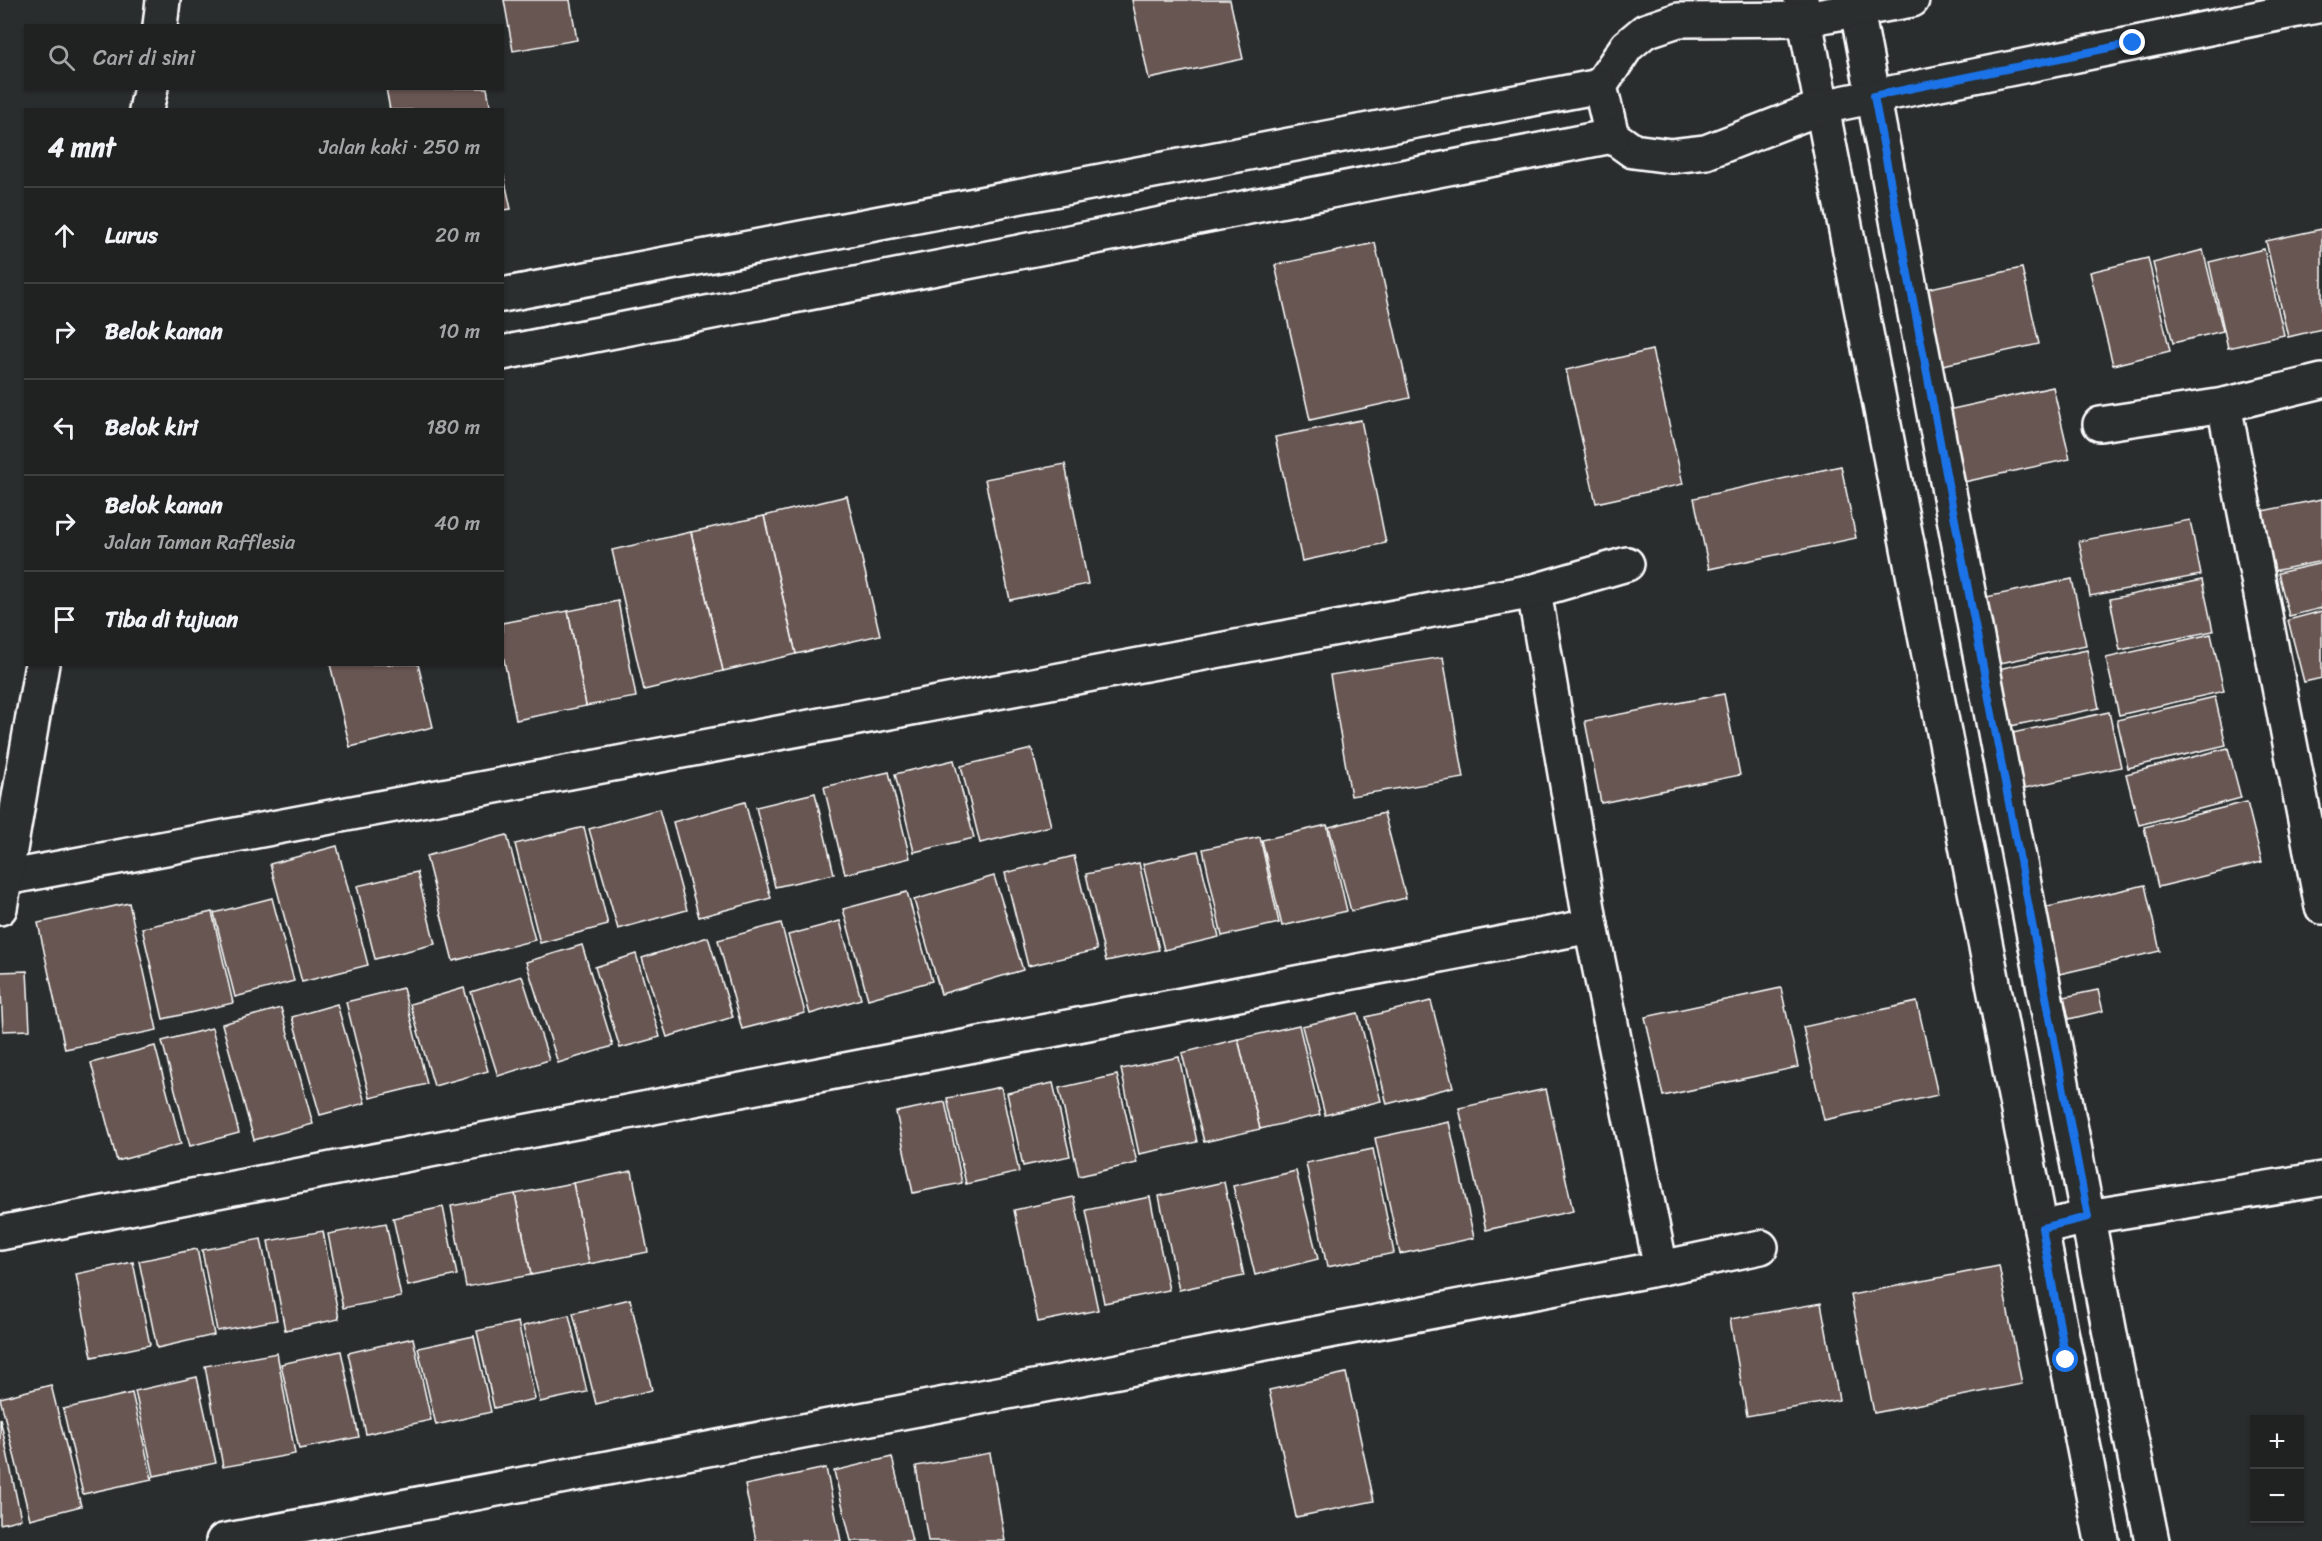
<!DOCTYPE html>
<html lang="id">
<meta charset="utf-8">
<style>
body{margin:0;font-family:Sriracha,sans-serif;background:#2d2f2f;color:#f1f3f6}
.controls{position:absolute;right:18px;bottom:18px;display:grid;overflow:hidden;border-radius:0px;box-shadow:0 2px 4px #0004}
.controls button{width:54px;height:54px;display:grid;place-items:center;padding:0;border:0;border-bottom:2px solid #3d3f40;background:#202222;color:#f1f3f6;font:30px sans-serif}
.stop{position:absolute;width:18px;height:18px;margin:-14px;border:4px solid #1a73e8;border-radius:50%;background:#fff}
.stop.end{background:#1a73e8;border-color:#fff;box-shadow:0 2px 6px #0008}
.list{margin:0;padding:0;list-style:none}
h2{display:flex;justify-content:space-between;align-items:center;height:78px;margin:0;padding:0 24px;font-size:26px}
h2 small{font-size:20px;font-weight:400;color:#a2a4a5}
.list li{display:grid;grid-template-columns:39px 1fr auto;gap:18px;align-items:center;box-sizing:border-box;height:96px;padding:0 24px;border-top:2px solid #3d3f40}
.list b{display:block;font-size:22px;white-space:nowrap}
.list p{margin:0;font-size:20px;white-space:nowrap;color:#a2a4a5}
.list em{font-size:20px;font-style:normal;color:#a2a4a5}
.icon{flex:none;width:33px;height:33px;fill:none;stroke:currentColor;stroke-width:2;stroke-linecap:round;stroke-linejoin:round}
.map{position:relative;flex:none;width:2322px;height:1541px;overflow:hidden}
.search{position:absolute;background:#202222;box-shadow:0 2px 4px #0004;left:24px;top:24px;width:480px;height:66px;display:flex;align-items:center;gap:15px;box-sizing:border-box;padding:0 21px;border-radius:0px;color:#a2a4a5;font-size:22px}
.panel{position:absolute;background:#202222;box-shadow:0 2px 4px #0004;left:24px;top:108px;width:480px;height:558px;border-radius:0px}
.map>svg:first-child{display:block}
</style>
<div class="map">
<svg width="2322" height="1541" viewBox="0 0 2322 1541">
<rect width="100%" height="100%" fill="#2a2d2e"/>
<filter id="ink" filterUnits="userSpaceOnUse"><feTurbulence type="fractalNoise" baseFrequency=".0167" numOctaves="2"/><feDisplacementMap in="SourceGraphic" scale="12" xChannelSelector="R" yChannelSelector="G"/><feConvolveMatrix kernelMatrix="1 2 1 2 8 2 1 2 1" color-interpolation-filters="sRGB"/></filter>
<g filter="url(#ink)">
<g fill="#685752" stroke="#fff" stroke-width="1.5">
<polygon points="504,0 570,0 577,40 513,51"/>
<polygon points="1132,0 1230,0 1243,59 1149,79"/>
<polygon points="386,88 487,88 491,110 390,110"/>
<polygon points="502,168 511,209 502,210"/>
<polygon points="2322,229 2322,329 2288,337 2266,241"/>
<polygon points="1375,243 1410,398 1310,420 1275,265"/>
<polygon points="2264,249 2284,335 2228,348 2209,262"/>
<polygon points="2203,250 2223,331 2173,343 2153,263"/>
<polygon points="2148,258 2170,351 2113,365 2090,272"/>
<polygon points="2022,268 2039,344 1929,368 1912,292"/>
<polygon points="1652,350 1683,484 1596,503 1566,370"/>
<polygon points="2053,387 2070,459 1950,485 1934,413"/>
<polygon points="1361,420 1386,543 1302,561 1275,437"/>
<polygon points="1065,464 1088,584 1010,600 985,479"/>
<polygon points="1841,466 1856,538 1709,569 1694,498"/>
<polygon points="847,496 880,635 796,654 764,516"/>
<polygon points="2322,499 2322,561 2269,572 2257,512"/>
<polygon points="764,516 796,654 723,671 691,532"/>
<polygon points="2190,520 2201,575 2090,596 2079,541"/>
<polygon points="691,532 723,671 644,690 612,550"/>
<polygon points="2322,563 2322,608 2289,616 2278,573"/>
<polygon points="2072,579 2086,645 1986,666 1972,600"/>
<polygon points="2202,580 2213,631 2120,650 2110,599"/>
<polygon points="618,601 636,697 586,706 568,611"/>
<polygon points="568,611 586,706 516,720 502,650 502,623"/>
<polygon points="2322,611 2322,678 2304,682 2288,620"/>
<polygon points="2211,634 2224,691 2119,715 2106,658"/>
<polygon points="2087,650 2099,708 1996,729 1984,672"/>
<polygon points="1443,657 1464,778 1351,796 1330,675"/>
<polygon points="330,664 418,664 433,727 350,747"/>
<polygon points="1724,694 1740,775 1601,803 1585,721"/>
<polygon points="2215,697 2226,745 2128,768 2117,720"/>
<polygon points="2109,712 2121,767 2011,791 1999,736"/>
<polygon points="2228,748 2241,798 2139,825 2126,774"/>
<polygon points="1032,749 1051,826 980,843 961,766"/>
<polygon points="954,760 974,838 914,852 895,774"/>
<polygon points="889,772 910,858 845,874 824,787"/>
<polygon points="815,793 834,874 775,887 756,807"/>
<polygon points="745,802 771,898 699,917 673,822"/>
<polygon points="2247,802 2262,862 2158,887 2144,827"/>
<polygon points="659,809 687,910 618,929 589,829"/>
<polygon points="1384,813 1406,898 1351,911 1329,827"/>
<polygon points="1327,825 1347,911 1282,926 1262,840"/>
<polygon points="584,827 608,925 540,943 515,844"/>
<polygon points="507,835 535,940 453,961 426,856"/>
<polygon points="1260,837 1279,923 1222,936 1203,849"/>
<polygon points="337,846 368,965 302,982 270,864"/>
<polygon points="1198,851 1219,937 1164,950 1143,864"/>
<polygon points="1074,856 1097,950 1028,966 1005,873"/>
<polygon points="1139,863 1159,950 1106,961 1086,874"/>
<polygon points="417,872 435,944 375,959 357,886"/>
<polygon points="994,876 1023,970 941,994 914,900"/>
<polygon points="2145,885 2160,951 2046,977 2030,911"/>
<polygon points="907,892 932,981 868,999 843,909"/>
<polygon points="272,898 294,981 235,997 214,913"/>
<polygon points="129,903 157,1030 65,1049 38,923"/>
<polygon points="212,912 233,1003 163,1019 142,928"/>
<polygon points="840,921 861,999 810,1014 788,935"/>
<polygon points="781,923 805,1013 742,1029 718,940"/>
<polygon points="708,937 733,1017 667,1037 642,958"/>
<polygon points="582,945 613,1046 558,1063 526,962"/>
<polygon points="636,954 660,1037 620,1048 595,967"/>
<polygon points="27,971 30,1030 3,1031 0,972"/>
<polygon points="522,976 549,1060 498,1076 471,992"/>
<polygon points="403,988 427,1084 370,1098 346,1002"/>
<polygon points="464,988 488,1071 434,1086 410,1004"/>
<polygon points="1781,988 1798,1067 1663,1096 1645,1017"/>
<polygon points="2098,990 2103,1011 2069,1019 2064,997"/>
<polygon points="1431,1001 1453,1087 1387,1104 1366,1017"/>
<polygon points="1917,1002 1938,1095 1824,1120 1803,1027"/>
<polygon points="337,1004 365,1103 320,1115 292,1017"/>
<polygon points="281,1008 313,1124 254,1140 222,1024"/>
<polygon points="1358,1013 1381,1101 1325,1115 1302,1026"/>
<polygon points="1299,1025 1320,1115 1260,1129 1238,1039"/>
<polygon points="212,1028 239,1133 190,1146 162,1041"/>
<polygon points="1238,1039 1260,1129 1204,1142 1182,1053"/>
<polygon points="155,1046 181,1144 117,1161 91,1063"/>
<polygon points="1179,1057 1197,1142 1139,1154 1121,1069"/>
<polygon points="1117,1075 1137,1163 1079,1176 1059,1088"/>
<polygon points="1053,1083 1070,1156 1023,1166 1007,1093"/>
<polygon points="1001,1087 1019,1172 966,1184 947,1098"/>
<polygon points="1546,1089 1573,1211 1486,1230 1459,1108"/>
<polygon points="945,1102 962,1183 913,1193 896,1112"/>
<polygon points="1449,1122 1474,1238 1400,1254 1375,1138"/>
<polygon points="1373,1149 1394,1253 1327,1267 1306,1163"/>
<polygon points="632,1171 648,1252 589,1264 573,1183"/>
<polygon points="1296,1171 1318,1259 1255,1275 1233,1186"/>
<polygon points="1224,1182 1244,1276 1179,1290 1159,1196"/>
<polygon points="573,1183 589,1264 531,1275 515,1194"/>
<polygon points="515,1194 531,1275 466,1287 451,1206"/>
<polygon points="1074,1197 1098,1310 1038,1322 1014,1210"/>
<polygon points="1150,1197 1169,1290 1104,1303 1086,1210"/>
<polygon points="443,1207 457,1275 408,1286 393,1218"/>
<polygon points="386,1223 401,1297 343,1308 328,1234"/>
<polygon points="323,1231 339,1319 285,1330 268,1241"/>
<polygon points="261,1239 277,1320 217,1331 202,1250"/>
<polygon points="197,1249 214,1335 157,1348 139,1261"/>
<polygon points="133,1262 150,1345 92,1357 76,1274"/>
<polygon points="1999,1266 2022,1384 1874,1413 1851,1295"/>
<polygon points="630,1299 652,1390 596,1404 573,1313"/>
<polygon points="1821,1303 1839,1400 1747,1416 1730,1319"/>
<polygon points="569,1315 587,1392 540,1402 523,1326"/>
<polygon points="518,1322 535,1399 494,1408 477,1331"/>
<polygon points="474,1336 491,1412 436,1425 418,1348"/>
<polygon points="413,1338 431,1420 366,1434 348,1353"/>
<polygon points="341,1351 359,1437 299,1449 281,1364"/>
<polygon points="277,1353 295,1454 223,1467 205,1366"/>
<polygon points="1346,1373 1374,1501 1296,1517 1269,1390"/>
<polygon points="197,1377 216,1463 154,1476 135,1391"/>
<polygon points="51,1385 81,1506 30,1519 0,1398"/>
<polygon points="132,1393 152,1479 83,1494 63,1409"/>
<polygon points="0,1418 21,1519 0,1524"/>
<polygon points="990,1453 1005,1541 928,1541 916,1466"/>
<polygon points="892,1457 912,1541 851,1541 834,1471"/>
<polygon points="826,1468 841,1541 756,1541 745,1485"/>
</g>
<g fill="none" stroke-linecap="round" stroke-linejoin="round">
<g stroke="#fff" stroke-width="38">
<g id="minor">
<polyline points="1801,0 2102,1541"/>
<polyline points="1855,0 2115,1360 2152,1541"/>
<polyline points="1912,0 1805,19 1678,20 1645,31 1627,46 1600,86 1612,136 1633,151 1671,156 1706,152 1822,107 2322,5"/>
<polyline points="160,26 163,0"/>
<polyline points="146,110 151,88"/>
<polyline points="502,295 1600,86"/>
<polyline points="502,353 1612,136"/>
<polyline points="2224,405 2322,907"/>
<polyline points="2100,424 2224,405 2322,381"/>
<polyline points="1534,591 1591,926 1661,1268"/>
<polyline points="6,878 1534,591 1627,564"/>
<polyline points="0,908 42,664"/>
<polyline points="2041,1228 2088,1217 2322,1179"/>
<polyline points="0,1233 1591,926"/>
<polyline points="223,1541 1661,1268 1761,1247"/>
</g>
</g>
<use href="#minor" stroke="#2a2d2e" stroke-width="33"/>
</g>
</g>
<g fill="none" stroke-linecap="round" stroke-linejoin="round" filter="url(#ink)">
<polyline stroke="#1a73e8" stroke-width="8" points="2066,1360 2042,1228 2088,1217 1874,96 2133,43"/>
</g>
</svg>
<div class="controls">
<button>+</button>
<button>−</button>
</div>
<div class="stop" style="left:2066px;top:1360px"></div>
<div class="stop end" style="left:2133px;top:43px"></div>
<div class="search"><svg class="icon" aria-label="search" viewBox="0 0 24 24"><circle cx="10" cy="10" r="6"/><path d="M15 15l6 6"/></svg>Cari di sini</div>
<section class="panel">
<h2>4 mnt<small>Jalan kaki · 250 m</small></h2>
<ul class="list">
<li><svg class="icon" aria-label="ahead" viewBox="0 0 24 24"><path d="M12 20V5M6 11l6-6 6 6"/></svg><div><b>Lurus</b></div><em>20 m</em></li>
<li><svg class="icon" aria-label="right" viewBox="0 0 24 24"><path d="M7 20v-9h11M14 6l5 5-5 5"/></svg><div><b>Belok kanan</b></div><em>10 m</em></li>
<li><svg class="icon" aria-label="left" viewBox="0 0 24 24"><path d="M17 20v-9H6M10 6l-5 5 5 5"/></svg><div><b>Belok kiri</b></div><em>180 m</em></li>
<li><svg class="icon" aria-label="right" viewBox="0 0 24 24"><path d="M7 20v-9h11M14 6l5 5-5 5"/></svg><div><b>Belok kanan</b><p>Jalan Taman Rafflesia</p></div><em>40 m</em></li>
<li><svg class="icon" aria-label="arrive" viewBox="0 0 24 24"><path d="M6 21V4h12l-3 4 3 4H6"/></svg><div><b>Tiba di tujuan</b></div></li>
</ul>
</section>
</div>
